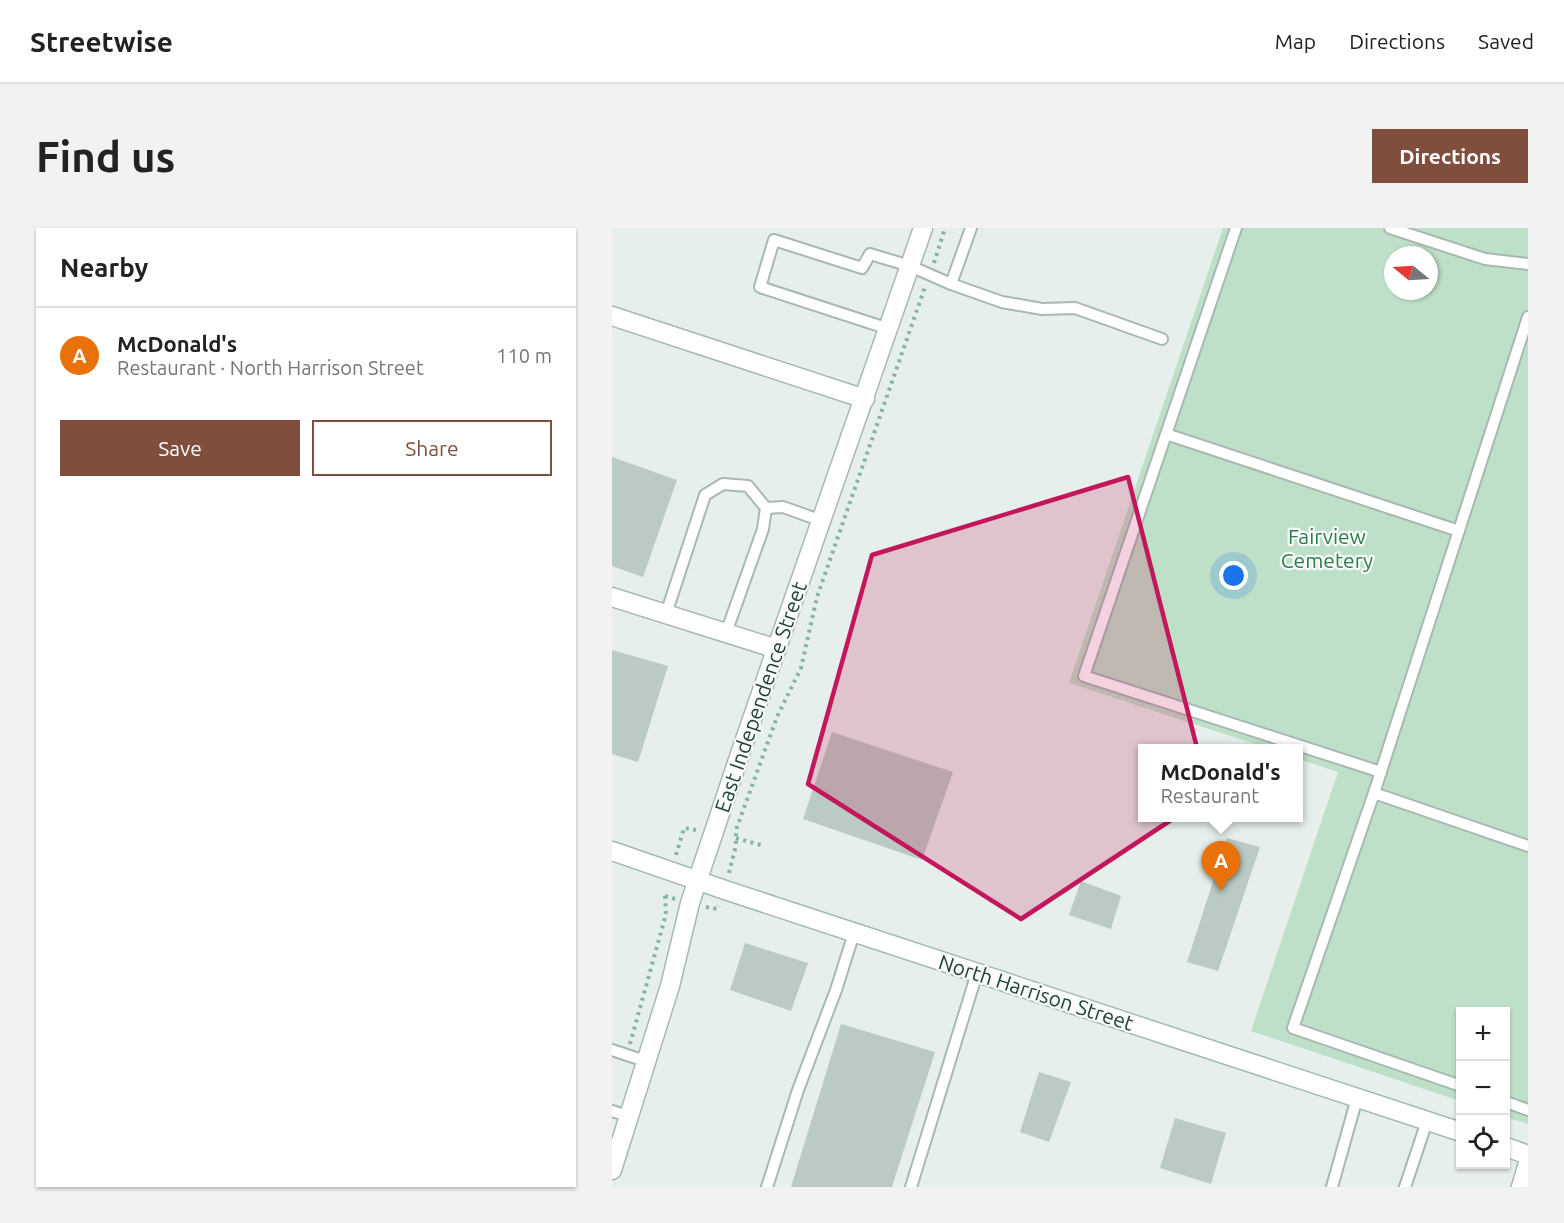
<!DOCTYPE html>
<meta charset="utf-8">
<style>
body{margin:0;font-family:Ubuntu,sans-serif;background:#f2f2f2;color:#222}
.controls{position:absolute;right:18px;bottom:18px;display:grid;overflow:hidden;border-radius:0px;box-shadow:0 2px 4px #0004}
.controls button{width:54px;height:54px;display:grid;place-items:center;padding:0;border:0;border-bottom:2px solid #e0e0e0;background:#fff;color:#222;font:30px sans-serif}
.compass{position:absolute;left:772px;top:18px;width:54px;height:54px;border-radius:50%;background:#fff;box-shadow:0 2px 4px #0004;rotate:288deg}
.you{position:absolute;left:622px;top:348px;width:21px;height:21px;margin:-15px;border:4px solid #fff;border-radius:50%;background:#1a73e8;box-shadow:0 0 0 9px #1a73e833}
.badge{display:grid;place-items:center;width:39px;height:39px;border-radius:50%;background:#804e3d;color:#fff;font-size:20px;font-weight:700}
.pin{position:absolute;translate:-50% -50px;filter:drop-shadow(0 2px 3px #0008)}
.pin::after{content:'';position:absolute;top:32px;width:21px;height:18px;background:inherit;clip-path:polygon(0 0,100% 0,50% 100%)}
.popup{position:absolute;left:526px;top:516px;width:165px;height:78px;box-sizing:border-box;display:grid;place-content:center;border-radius:0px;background:#fff;filter:drop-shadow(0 2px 4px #0005);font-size:20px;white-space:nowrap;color:#767676}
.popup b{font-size:22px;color:#222}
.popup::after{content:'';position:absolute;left:50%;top:100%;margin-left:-12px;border:12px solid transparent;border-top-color:#fff}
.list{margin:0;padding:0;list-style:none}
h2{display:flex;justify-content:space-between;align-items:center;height:78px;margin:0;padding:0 24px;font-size:26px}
h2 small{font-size:20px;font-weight:400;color:#767676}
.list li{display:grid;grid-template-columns:39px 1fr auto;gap:18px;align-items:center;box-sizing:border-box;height:96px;padding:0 24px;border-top:2px solid #e0e0e0}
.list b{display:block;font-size:22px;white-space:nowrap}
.list p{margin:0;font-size:20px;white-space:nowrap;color:#767676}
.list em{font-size:20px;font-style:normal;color:#767676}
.actions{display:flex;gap:12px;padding:18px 24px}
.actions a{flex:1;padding:14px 0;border:2px solid #804e3d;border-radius:0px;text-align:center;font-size:21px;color:#804e3d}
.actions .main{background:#804e3d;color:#fff}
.icon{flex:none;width:33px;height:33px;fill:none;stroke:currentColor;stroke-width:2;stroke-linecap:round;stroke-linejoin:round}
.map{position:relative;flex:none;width:916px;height:959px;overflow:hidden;border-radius:0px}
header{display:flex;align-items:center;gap:36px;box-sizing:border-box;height:84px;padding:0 30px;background:#fff;border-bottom:2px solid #e0e0e0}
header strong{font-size:28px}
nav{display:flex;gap:33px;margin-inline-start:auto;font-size:21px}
.intro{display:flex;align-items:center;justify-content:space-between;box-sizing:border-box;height:144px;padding:0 36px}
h1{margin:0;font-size:42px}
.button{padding:15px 27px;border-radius:0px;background:#804e3d;color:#fff;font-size:21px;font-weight:700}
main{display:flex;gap:36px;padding:0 36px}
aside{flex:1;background:#fff;border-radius:0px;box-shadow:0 2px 4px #0004}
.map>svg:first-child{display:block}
</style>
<header>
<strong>Streetwise</strong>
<nav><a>Map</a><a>Directions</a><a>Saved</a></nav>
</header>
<div class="intro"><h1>Find us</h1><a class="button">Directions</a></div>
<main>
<aside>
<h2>Nearby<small></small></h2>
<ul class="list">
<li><span class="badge" style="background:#e8710a">A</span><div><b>McDonald's</b><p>Restaurant · North Harrison Street</p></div><em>110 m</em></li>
</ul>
<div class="actions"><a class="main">Save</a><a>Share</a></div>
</aside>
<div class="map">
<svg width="916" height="959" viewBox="0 0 916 959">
<rect width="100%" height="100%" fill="#e6efeb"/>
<path fill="#bfe0c8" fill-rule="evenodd" d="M611,0H916V896L894,889V784H849L848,873L639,803L726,544L687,531V520H655L457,455ZM781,27H817V63H781Z"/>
<g fill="#bbcac4">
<polygon points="0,229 65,252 31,349 0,338"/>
<polygon points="0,422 56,438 26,534 0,526"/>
<polygon points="220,504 341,544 310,632 191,591"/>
<polygon points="615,610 648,619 606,743 575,734"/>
<polygon points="469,653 509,668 499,701 457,687"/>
<polygon points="133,715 196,735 179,783 118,762"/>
<polygon points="229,796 323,824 280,959 179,959"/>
<polygon points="427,844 459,854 437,914 408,904"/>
<polygon points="563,890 614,905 599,956 548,940"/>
</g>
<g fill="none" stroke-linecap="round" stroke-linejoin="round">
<g stroke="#a8b8b2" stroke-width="14">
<g id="service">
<polyline points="624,0 472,448 769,544"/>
<polyline points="778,0 873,31 916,36"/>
<polyline points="339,56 390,74 430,81 463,80 550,111"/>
<polyline points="277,101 148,59 162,12 250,40 258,26 298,38 339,56 359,0"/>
<polyline points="554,206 847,303"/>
<polyline points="154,280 171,279 210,293"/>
<polyline points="54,386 93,267 111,256 136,258 154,280 151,301 114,405"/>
<polyline points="762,565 916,618"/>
<polyline points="0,822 33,833"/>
<polyline points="849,858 681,800 762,565 916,89"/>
<polyline points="894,874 916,882"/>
<polyline points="0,883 17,888"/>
<polyline points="155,959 186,862 224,762 242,705"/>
<polyline points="299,959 365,745"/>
<polyline points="720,959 745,870"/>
<polyline points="793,959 815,893"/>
</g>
</g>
<g stroke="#a8b8b2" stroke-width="21">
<g id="minor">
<polyline points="0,88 253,171"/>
<polyline points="0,369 165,421"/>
<polyline points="909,959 916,935"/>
</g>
</g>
<g stroke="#a8b8b2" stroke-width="21">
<polyline id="tertiary" points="0,942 58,758 78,675 131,517 311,0"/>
</g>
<g stroke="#a4bbb3" stroke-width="21">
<g id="secondary">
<polyline points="0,623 113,662 849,904"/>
<polyline points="894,919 916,927"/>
</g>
</g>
<g stroke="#86b3a5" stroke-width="4" stroke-dasharray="3 4.5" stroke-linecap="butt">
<polyline points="322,35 333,0"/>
<polyline points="124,610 152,618"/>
<polyline points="64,627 72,600 84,602"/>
<polyline points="117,645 124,617 124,602 165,489 189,440 205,369 313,59"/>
<polyline points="53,668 63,671"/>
<polyline points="94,679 106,681 107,678"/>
<polyline points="18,816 54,686 53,666"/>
</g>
<use href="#service" stroke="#fff" stroke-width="10"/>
<use href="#minor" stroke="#fff" stroke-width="18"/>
<use href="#tertiary" stroke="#fff" stroke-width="18"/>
<use href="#secondary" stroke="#fff" stroke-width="18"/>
</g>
<path fill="#c2185b" fill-opacity="0.2" stroke="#c2185b" stroke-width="4.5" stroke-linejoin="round" d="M516,249L597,567L409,691L196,556L260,327Z"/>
<g text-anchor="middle" stroke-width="4.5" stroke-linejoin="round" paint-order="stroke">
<g font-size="21" fill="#2d7a4b" stroke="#f7fbf9">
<text x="715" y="316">Fairview<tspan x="715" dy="24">Cemetery</tspan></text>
</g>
<g font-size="21" fill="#24423a" stroke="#f7fbf9">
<text transform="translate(149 469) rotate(-71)" y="7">East Independence Street</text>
<text transform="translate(424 765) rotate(18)" y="7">North Harrison Street</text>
</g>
</g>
</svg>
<div class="controls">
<button>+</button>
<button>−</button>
<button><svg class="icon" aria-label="locate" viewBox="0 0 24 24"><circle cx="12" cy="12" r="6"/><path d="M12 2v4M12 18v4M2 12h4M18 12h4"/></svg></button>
</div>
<svg class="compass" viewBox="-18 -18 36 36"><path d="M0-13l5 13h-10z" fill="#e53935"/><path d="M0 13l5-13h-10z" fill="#767676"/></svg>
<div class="you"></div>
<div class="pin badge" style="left:609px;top:663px;background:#e8710a">A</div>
<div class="popup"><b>McDonald's</b>Restaurant</div>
</div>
</main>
